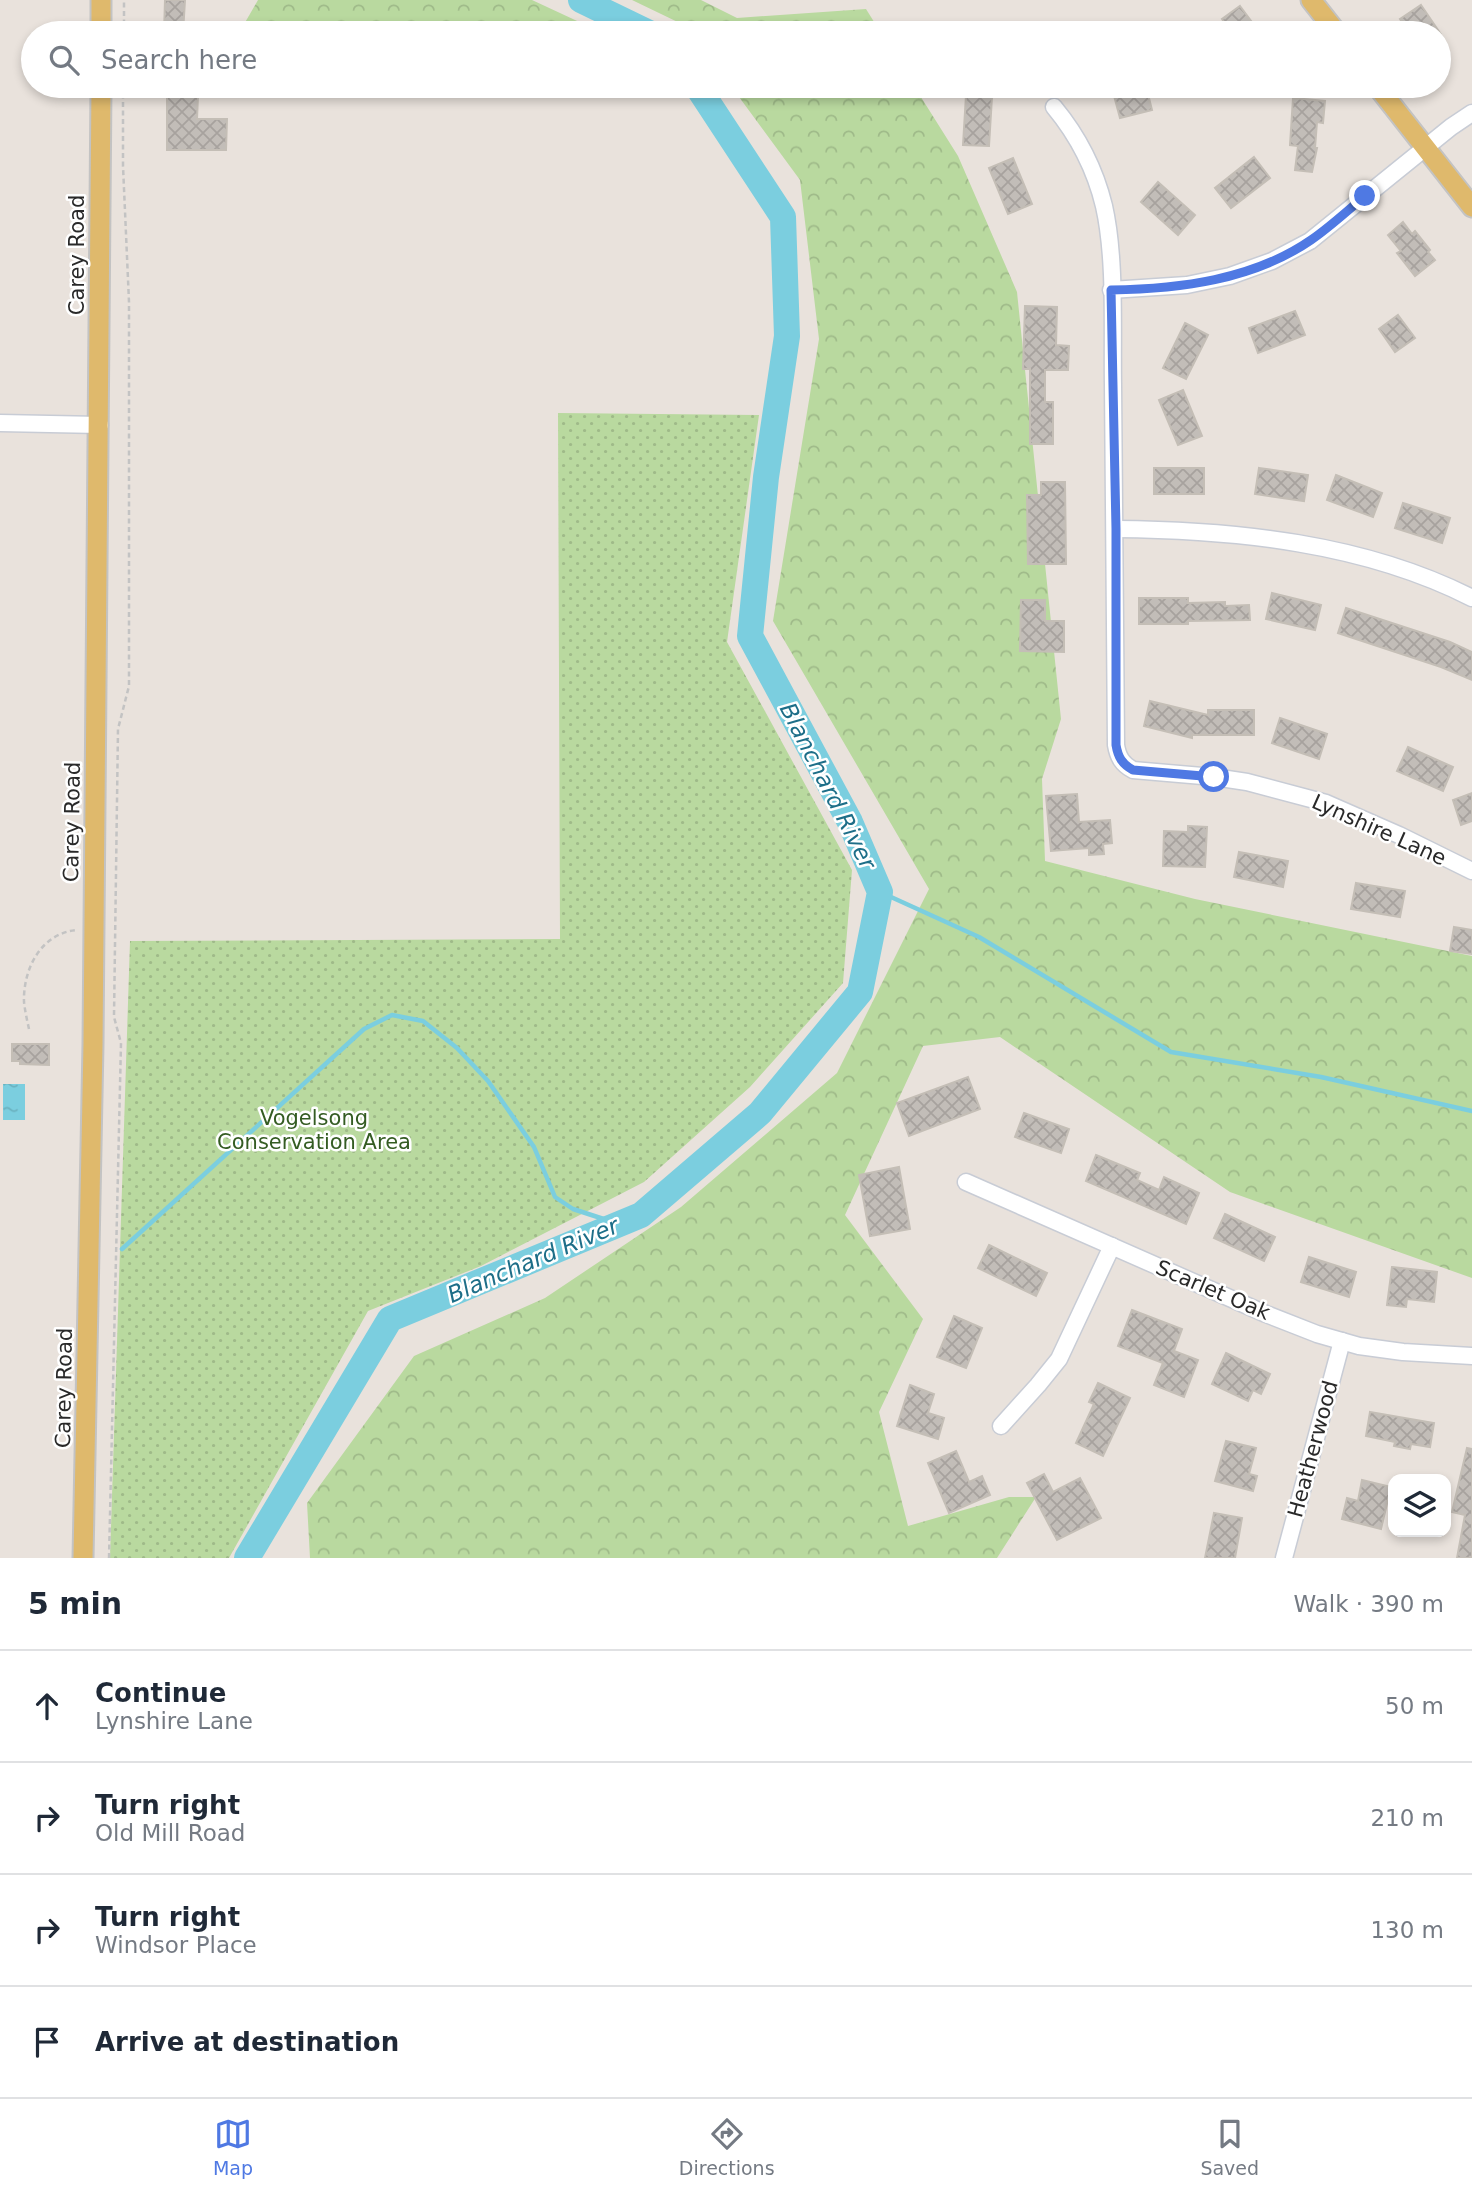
<!DOCTYPE html>
<meta charset="utf-8">
<style>
body{margin:0;font-family:"DejaVu Sans",sans-serif;background:#f6f6f7;color:#1f2937}
.controls{position:absolute;right:21px;bottom:21px;display:grid;overflow:hidden;border-radius:14px;box-shadow:0 4px 10px #0003}
.controls button{width:63px;height:63px;display:grid;place-items:center;padding:0;border:0;border-bottom:2px solid #e0e1e3;background:#fff;color:#1f2937;font:35px sans-serif}
.stop{position:absolute;width:21px;height:21px;margin:-16px;border:5px solid #4f79e3;border-radius:50%;background:#fff}
.stop.end{background:#4f79e3;border-color:#fff;box-shadow:0 2px 7px #0008}
.list{margin:0;padding:0;list-style:none}
h2{display:flex;justify-content:space-between;align-items:center;height:91px;margin:0;padding:0 28px;font-size:30px}
h2 small{font-size:23px;font-weight:400;color:#747a83}
.list li{display:grid;grid-template-columns:46px 1fr auto;gap:21px;align-items:center;box-sizing:border-box;height:112px;padding:0 28px;border-top:2px solid #e0e1e3}
.list b{display:block;font-size:26px;white-space:nowrap}
.list p{margin:0;font-size:23px;white-space:nowrap;color:#747a83}
.list em{font-size:23px;font-style:normal;color:#747a83}
.icon{flex:none;width:38px;height:38px;fill:none;stroke:currentColor;stroke-width:2;stroke-linecap:round;stroke-linejoin:round}
.map{position:relative;flex:none;width:1472px;height:1558px;overflow:hidden}
.search{position:absolute;background:#fff;box-shadow:0 4px 10px #0003;left:21px;right:21px;top:21px;height:77px;display:flex;align-items:center;gap:18px;box-sizing:border-box;padding:0 24px;border-radius:38px;color:#747a83;font-size:26px}
.sheet{height:539px;background:#fff}
nav{display:flex;justify-content:space-around;align-items:center;box-sizing:border-box;height:98px;border-top:2px solid #e0e1e3;background:#fff;font-size:19px;color:#747a83}
nav a{display:grid;justify-items:center;gap:4px}
nav .on{color:#4f79e3}
.map>svg:first-child{display:block}
</style>
<div class="map">
<svg width="1472" height="1558" viewBox="0 0 1472 1558">
<defs>
<pattern id="forest-crowns" width="20" height="18" patternUnits="userSpaceOnUse" patternTransform="scale(1.75)"><rect width="20" height="18" fill="#b9d99f"/><path d="M2 6a3 3 0 1 1 6 0M12 15a3 3 0 1 1 6 0" fill="none" stroke="#9fba89"/></pattern>
<pattern id="park-dots" width="8" height="8" patternUnits="userSpaceOnUse" patternTransform="scale(1.75)"><rect width="8" height="8" fill="#b9d99f"/><path d="M2 2h.1M6 6h.1" fill="none" stroke="#9fba89" stroke-width="1.8" stroke-linecap="round"/></pattern>
<pattern id="water-ripples" width="26" height="14" patternUnits="userSpaceOnUse" patternTransform="scale(1.75)"><rect width="26" height="14" fill="#7bcedf"/><path d="M2 4q2-2 4 0t4 0M15 11q2-2 4 0t4 0" fill="none" stroke="#6ab1bf"/></pattern>
<pattern id="building-cross-hatch" width="8" height="8" patternUnits="userSpaceOnUse" patternTransform="scale(1.75)"><rect width="8" height="8" fill="#c2bdb8"/><path d="M0 0l8 8M0 8l8-8" fill="none" stroke="#a7a29e"/></pattern>
</defs>
<rect width="100%" height="100%" fill="#e9e2dc"/>
<g fill="url(#forest-crowns)">
<polygon points="258,0 532,0 603,33 242,33 243,26"/>
<polygon points="632,0 701,0 737,18 866,9 881,33 692,33 688,27"/>
<polygon points="731,86 914,86 958,156 1017,292 1061,719 1042,779 1045,861 1195,899 1472,956 1472,1278 1230,1192 1000,1037 923,1046 845,1215 923,1319 879,1412 908,1526 1009,1497 1036,1497 997,1558 310,1558 307,1503 414,1356 545,1298 681,1207 837,1073 929,889 773,621 819,339 800,180"/>
</g>
<polygon fill="url(#park-dots)" points="558,413 759,415 727,642 852,870 843,983 750,1087 644,1182 481,1266 368,1311 229,1558 110,1558 130,941 560,939"/>
<rect fill="url(#water-ripples)" x="3" y="1084" width="22" height="36"/>
<g fill="none" stroke-linecap="round" stroke-linejoin="round">
<g stroke="#7bcedf" stroke-width="4.5">
<polyline points="880,892 979,937 1171,1052 1321,1077 1472,1111"/>
<polyline points="122,1249 364,1029 392,1015 423,1021 457,1048 488,1081 534,1147 555,1197 573,1209 619,1224"/>
</g>
<g stroke="#7bcedf" stroke-width="26">
<polyline points="581,0 649,33"/>
<polyline points="247,1558 390,1319 641,1215 760,1113 860,992 880,892 850,822 750,636 766,477 787,336 783,217 697,86"/>
</g>
</g>
<g fill="url(#building-cross-hatch)" stroke="#c4beb6" stroke-width="2">
<polygon points="165,0 185,0 183,33 164,33"/>
<polygon points="1421,5 1440,33 1409,33 1400,19"/>
<polygon points="1240,6 1260,33 1232,33 1222,19"/>
<polygon points="1137,86 1146,86 1152,110 1120,118 1113,92"/>
<polygon points="966,95 992,97 989,146 963,145"/>
<polygon points="167,96 198,96 197,119 227,119 226,150 167,150"/>
<polygon points="1293,98 1325,101 1323,123 1317,122 1315,148 1317,148 1312,172 1295,170 1298,146 1290,145"/>
<polygon points="1254,157 1270,178 1231,208 1215,188"/>
<polygon points="1013,158 1032,204 1008,214 989,168"/>
<polygon points="1158,182 1195,215 1178,235 1141,202"/>
<polygon points="1403,222 1412,234 1415,231 1430,250 1428,252 1435,260 1415,276 1397,253 1401,251 1388,235"/>
<polygon points="1025,306 1057,307 1056,345 1069,346 1068,370 1045,370 1045,402 1053,402 1053,444 1030,444 1030,369 1023,369"/>
<polygon points="1295,311 1305,335 1258,353 1249,328"/>
<polygon points="1398,315 1415,338 1395,352 1379,329"/>
<polygon points="1185,323 1208,335 1186,379 1163,368"/>
<polygon points="1183,390 1202,436 1178,445 1159,400"/>
<rect x="1154" y="468" width="50" height="26"/>
<polygon points="1259,468 1308,475 1304,501 1255,494"/>
<polygon points="1336,475 1382,493 1373,517 1327,500"/>
<polygon points="1041,482 1065,482 1066,564 1028,564 1027,495 1041,495"/>
<polygon points="1403,503 1450,518 1442,543 1395,528"/>
<polygon points="1272,593 1321,605 1315,630 1266,619"/>
<polygon points="1139,598 1188,598 1188,603 1225,602 1225,606 1249,605 1250,620 1188,621 1188,624 1139,624"/>
<polygon points="1021,600 1045,600 1045,621 1064,621 1064,652 1020,651"/>
<polygon points="1346,608 1450,642 1472,652 1472,680 1441,667 1338,633"/>
<polygon points="1150,701 1208,715 1208,710 1254,710 1254,735 1192,735 1192,738 1144,726"/>
<polygon points="1280,718 1327,734 1319,759 1272,743"/>
<polygon points="1408,747 1453,767 1443,791 1397,771"/>
<polygon points="1472,793 1472,821 1461,825 1453,800"/>
<polygon points="1077,794 1079,822 1110,820 1112,843 1103,844 1104,854 1089,855 1089,848 1051,851 1046,796"/>
<polygon points="1188,826 1207,827 1205,867 1163,866 1164,831 1188,832"/>
<polygon points="1239,852 1288,861 1283,887 1234,877"/>
<polygon points="1356,883 1405,891 1400,917 1351,909"/>
<polygon points="1454,927 1472,930 1472,954 1450,951"/>
<polygon points="12,1044 49,1044 49,1065 20,1064 20,1061 12,1061"/>
<polygon points="968,1077 980,1109 909,1136 897,1103"/>
<polygon points="1024,1113 1069,1129 1061,1153 1015,1137"/>
<polygon points="1096,1155 1140,1173 1137,1180 1159,1190 1164,1177 1199,1193 1186,1224 1086,1181"/>
<polygon points="899,1167 910,1229 870,1236 859,1175"/>
<polygon points="1225,1214 1275,1237 1264,1261 1214,1238"/>
<polygon points="989,1245 1047,1273 1036,1296 978,1268"/>
<polygon points="1309,1257 1356,1272 1349,1297 1301,1282"/>
<polygon points="1392,1267 1437,1272 1434,1302 1407,1299 1406,1307 1387,1305"/>
<polygon points="1132,1310 1182,1329 1174,1351 1198,1360 1184,1397 1154,1385 1163,1363 1118,1346"/>
<polygon points="954,1316 982,1328 966,1368 937,1357"/>
<polygon points="1226,1353 1270,1374 1261,1394 1253,1390 1248,1401 1212,1384"/>
<polygon points="1098,1383 1130,1398 1103,1456 1076,1443 1094,1404 1089,1402"/>
<polygon points="910,1385 934,1394 928,1413 944,1418 938,1439 897,1426"/>
<polygon points="1370,1412 1434,1423 1430,1447 1411,1444 1410,1449 1394,1446 1395,1442 1366,1436"/>
<polygon points="1226,1441 1256,1448 1249,1474 1257,1476 1253,1491 1215,1481"/>
<polygon points="1467,1448 1472,1449 1472,1558 1457,1558 1465,1515 1452,1512"/>
<polygon points="956,1451 969,1482 982,1476 990,1495 949,1513 928,1463"/>
<polygon points="1044,1474 1053,1492 1080,1478 1101,1518 1057,1540 1027,1483"/>
<polygon points="1362,1480 1391,1487 1381,1529 1342,1519 1347,1498 1358,1501"/>
<polygon points="1214,1513 1242,1518 1235,1558 1205,1558"/>
</g>
<g fill="none" stroke-linecap="round" stroke-linejoin="round">
<g stroke="#c8ccd5" stroke-width="19">
<g id="minor">
<path d="M1054,107C1078,136 1095,169 1104,206C1116,259 1112,330 1113,385C1115,505 1116,625 1116,745C1118,757 1122,764 1133,770L1214,777L1247,782L1326,803L1399,835L1472,871"/>
<polyline points="1111,290 1187,285 1230,276 1272,261 1310,241 1451,127 1472,113"/>
<polyline points="0,423 100,425"/>
<path d="M1116,529C1235,530 1364,543 1472,598"/>
<polyline points="966,1182 1266,1314 1317,1334 1359,1346 1403,1352 1472,1356"/>
<polyline points="1001,1426 1038,1385 1059,1359 1112,1246"/>
<polyline points="1284,1558 1342,1341"/>
</g>
</g>
<g stroke="#c3c3c3" stroke-width="23">
<g id="major">
<polyline points="1311,0 1337,33"/>
<polyline points="101,33 101,0"/>
<polyline points="1377,86 1472,207"/>
<polyline points="83,1558 93,1044 101,86"/>
</g>
</g>
<g stroke="#c3c3c3" stroke-width="2.5" stroke-dasharray="5 3.5" stroke-linecap="butt">
<polyline points="124,33 124,0"/>
<path d="M29,1029C27,1020 25,1011 24,1002C23,969 41,933 77,930"/>
<polyline points="109,1558 121,1043 114,1017 118,729 129,686 129,302 123,166 123,86"/>
</g>
<use href="#minor" stroke="#fff" stroke-width="16"/>
<use href="#major" stroke="#dfb96c" stroke-width="19"/>
</g>
<g fill="none" stroke-linecap="round" stroke-linejoin="round">
<path stroke="#4f79e3" stroke-width="9" d="M1214,777L1133,770C1122,764 1118,757 1116,745V529L1111,290C1179,289 1253,280 1311,240C1330,227 1347,211 1365,196"/>
</g>
<g text-anchor="middle" stroke-width="5" stroke-linejoin="round" paint-order="stroke">
<g font-size="21" fill="#292929" stroke="#fff">
<text transform="translate(77 255) rotate(-90)" y="7">Carey Road</text>
<text transform="translate(72 822) rotate(-89)" y="7">Carey Road</text>
<text transform="translate(1379 830) rotate(24)" y="7">Lynshire Lane</text>
<text transform="translate(1213 1290) rotate(23)" y="7">Scarlet Oak</text>
<text transform="translate(64 1388) rotate(-89)" y="7">Carey Road</text>
<text transform="translate(1313 1449) rotate(-75)" y="7">Heatherwood</text>
</g>
<g font-size="21" fill="#345c22" stroke="#fff">
<text x="314" y="1125">Vogelsong<tspan x="314" dy="24">Conservation Area</tspan></text>
</g>
<g font-size="23" font-style="italic" fill="#1d6e88" stroke="#fff">
<text transform="translate(828 786) rotate(63)" y="8">Blanchard River</text>
<text transform="translate(533 1260) rotate(-23)" y="8">Blanchard River</text>
</g>
</g>
</svg>
<div class="controls">
<button><svg class="icon" aria-label="layers" viewBox="0 0 24 24"><path d="M12 4l9 5-9 5-9-5zM3 14l9 5 9-5"/></svg></button>
</div>
<div class="stop" style="left:1214px;top:777px"></div>
<div class="stop end" style="left:1365px;top:196px"></div>
<div class="search"><svg class="icon" aria-label="search" viewBox="0 0 24 24"><circle cx="10" cy="10" r="6"/><path d="M15 15l6 6"/></svg>Search here</div>
</div>
<section class="sheet">
<h2>5 min<small>Walk · 390 m</small></h2>
<ul class="list">
<li><svg class="icon" aria-label="ahead" viewBox="0 0 24 24"><path d="M12 20V5M6 11l6-6 6 6"/></svg><div><b>Continue</b><p>Lynshire Lane</p></div><em>50 m</em></li>
<li><svg class="icon" aria-label="right" viewBox="0 0 24 24"><path d="M7 20v-9h11M14 6l5 5-5 5"/></svg><div><b>Turn right</b><p>Old Mill Road</p></div><em>210 m</em></li>
<li><svg class="icon" aria-label="right" viewBox="0 0 24 24"><path d="M7 20v-9h11M14 6l5 5-5 5"/></svg><div><b>Turn right</b><p>Windsor Place</p></div><em>130 m</em></li>
<li><svg class="icon" aria-label="arrive" viewBox="0 0 24 24"><path d="M6 21V4h12l-3 4 3 4H6"/></svg><div><b>Arrive at destination</b></div></li>
</ul>
</section>
<nav>
<a class="on"><svg class="icon" aria-label="map" viewBox="0 0 24 24"><path d="M3 6l6-2 6 2 6-2v14l-6 2-6-2-6 2zM9 4v14M15 6v14"/></svg>Map</a>
<a><svg class="icon" aria-label="directions" viewBox="0 0 24 24"><path d="M12 3l9 9-9 9-9-9zM9 14v-3h6M13 9l2 2-2 2"/></svg>Directions</a>
<a><svg class="icon" aria-label="saved" viewBox="0 0 24 24"><path d="M7 4h10v16l-5-4-5 4z"/></svg>Saved</a>
</nav>
